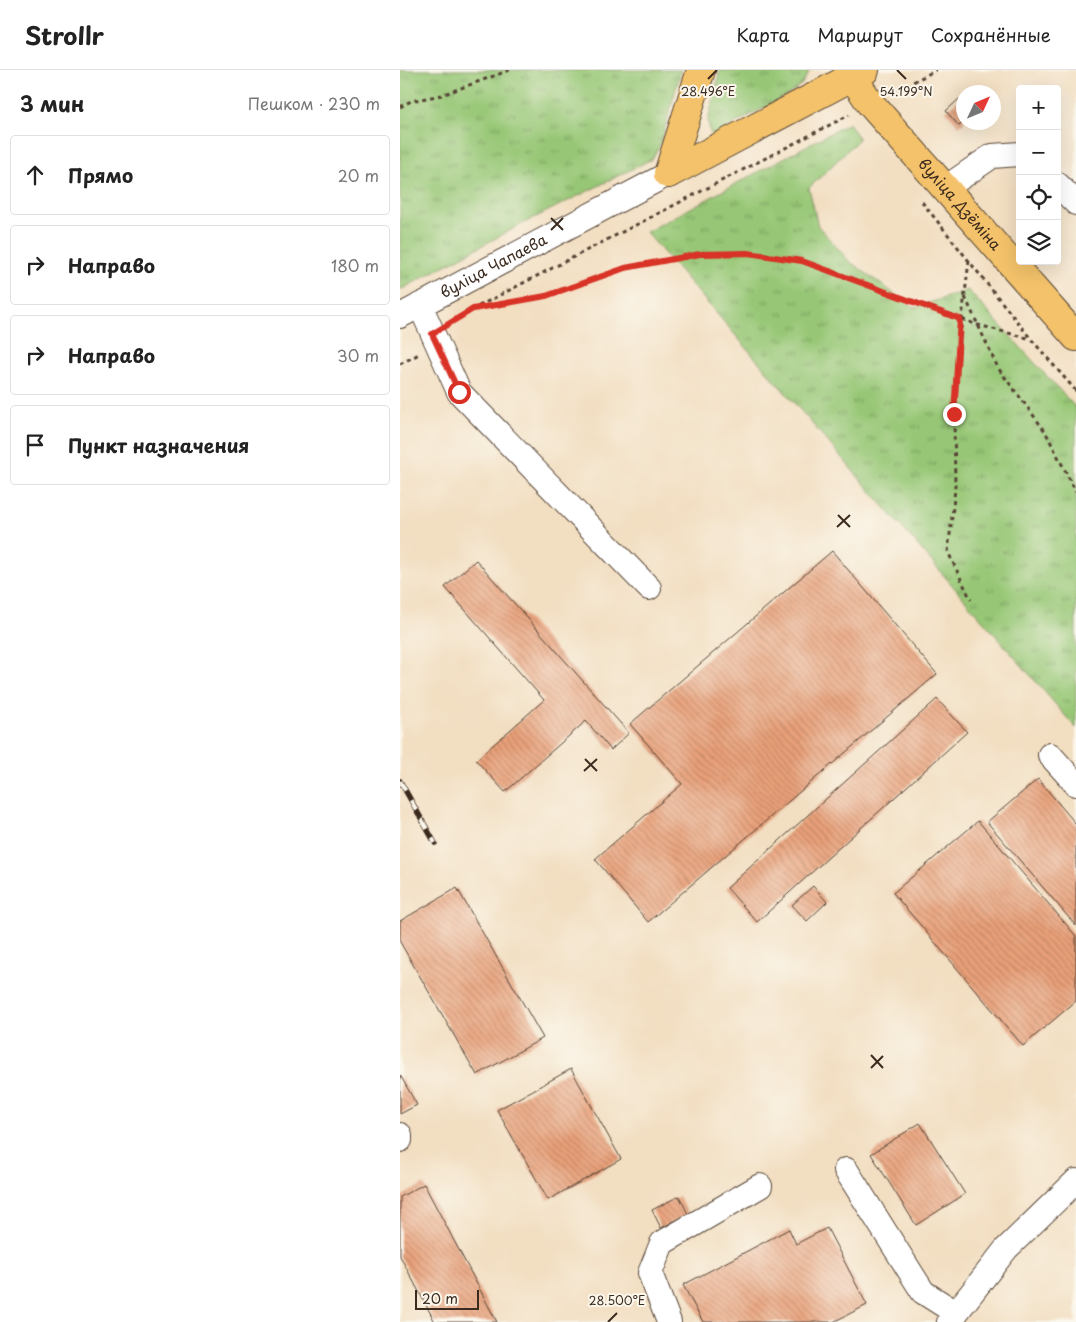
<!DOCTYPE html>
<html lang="ru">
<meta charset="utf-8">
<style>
body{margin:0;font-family:"Playpen Sans",sans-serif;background:#f2f2f2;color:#222}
.controls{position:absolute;right:15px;top:15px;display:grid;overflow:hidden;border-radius:5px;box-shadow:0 5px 20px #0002}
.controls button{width:45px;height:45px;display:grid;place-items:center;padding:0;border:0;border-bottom:1px solid #e0e0e0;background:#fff;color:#222;font:25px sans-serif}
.compass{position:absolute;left:556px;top:15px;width:45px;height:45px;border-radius:50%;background:#fff;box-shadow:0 5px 20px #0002;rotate:46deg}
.scale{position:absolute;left:15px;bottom:12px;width:64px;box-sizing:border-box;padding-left:5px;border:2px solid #3b2a1e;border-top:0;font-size:14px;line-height:18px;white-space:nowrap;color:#3b2a1e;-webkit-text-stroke:4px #fbf7ec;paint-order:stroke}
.stop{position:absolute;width:15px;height:15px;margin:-11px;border:4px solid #d93025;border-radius:50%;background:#fff}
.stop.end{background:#d93025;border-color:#fff;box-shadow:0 1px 5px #0008}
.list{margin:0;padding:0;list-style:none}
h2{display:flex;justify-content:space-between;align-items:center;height:65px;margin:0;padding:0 20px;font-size:21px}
h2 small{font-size:16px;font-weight:400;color:#767676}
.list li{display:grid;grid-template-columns:32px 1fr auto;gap:15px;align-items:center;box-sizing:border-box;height:80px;margin:0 10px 10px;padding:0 10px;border:1px solid #e0e0e0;border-radius:5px}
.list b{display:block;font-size:19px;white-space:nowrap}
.list em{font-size:16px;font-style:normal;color:#767676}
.icon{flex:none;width:28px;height:28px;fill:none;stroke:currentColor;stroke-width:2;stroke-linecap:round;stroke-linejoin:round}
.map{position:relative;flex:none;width:676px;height:1252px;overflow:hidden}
header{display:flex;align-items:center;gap:30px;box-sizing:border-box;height:70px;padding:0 25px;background:#fff;border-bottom:1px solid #e0e0e0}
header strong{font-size:24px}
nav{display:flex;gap:28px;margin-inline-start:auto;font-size:18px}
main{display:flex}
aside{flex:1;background:#fff}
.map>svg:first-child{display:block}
</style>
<header>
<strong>Strollr</strong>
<nav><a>Карта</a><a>Маршрут</a><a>Сохранённые</a></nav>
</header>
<main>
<aside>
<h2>3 мин<small>Пешком · 230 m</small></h2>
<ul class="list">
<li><svg class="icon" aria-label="ahead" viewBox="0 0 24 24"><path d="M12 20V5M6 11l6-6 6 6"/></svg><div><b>Прямо</b></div><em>20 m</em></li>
<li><svg class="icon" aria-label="right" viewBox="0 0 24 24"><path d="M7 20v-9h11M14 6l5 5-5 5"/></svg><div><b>Направо</b></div><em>180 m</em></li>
<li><svg class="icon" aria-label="right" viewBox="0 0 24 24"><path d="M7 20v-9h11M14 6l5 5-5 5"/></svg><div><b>Направо</b></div><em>30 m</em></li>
<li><svg class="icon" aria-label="arrive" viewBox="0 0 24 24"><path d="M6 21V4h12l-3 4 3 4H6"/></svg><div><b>Пункт назначения</b></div></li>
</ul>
</aside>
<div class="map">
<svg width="676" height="1252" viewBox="0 0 676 1252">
<defs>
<pattern id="grass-tufts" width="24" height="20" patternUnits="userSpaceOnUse" patternTransform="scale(1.25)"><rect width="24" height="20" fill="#97c776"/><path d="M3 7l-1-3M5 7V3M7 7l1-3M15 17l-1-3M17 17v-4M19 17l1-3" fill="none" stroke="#7ca260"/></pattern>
<pattern id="building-back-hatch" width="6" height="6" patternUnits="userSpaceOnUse" patternTransform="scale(1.25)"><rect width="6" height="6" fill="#e9a079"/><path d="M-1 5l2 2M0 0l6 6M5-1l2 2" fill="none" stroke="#be8363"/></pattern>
</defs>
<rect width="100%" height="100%" fill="#fbf7ec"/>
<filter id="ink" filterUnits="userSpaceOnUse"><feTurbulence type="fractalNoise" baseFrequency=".02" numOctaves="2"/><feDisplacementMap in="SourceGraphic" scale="10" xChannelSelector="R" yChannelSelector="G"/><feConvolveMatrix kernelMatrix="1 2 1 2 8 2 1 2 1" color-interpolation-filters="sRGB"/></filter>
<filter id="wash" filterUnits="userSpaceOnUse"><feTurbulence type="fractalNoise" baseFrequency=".0096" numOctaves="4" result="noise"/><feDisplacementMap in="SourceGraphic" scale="20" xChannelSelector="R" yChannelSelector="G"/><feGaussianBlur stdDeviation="1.12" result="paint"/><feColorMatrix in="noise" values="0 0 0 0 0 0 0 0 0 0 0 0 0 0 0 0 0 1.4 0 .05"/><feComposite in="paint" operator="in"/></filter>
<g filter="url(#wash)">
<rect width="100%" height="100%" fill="#f2dec1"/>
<g fill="url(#grass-tufts)" stroke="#69784a">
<polygon points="0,0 281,0 261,73 252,89 120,155 0,220"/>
<polygon points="320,0 410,0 402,14 391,23 314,65 310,63 308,51"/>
<polygon points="449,53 459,69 409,118 418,156 449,191 514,238 568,220 676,338 676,658 246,162"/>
</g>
<g id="blocks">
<g fill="url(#building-back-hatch)">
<polygon points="559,29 564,34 564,52 559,56 546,41"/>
<polygon points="432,481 537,604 248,852 195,789 282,714 230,654"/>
<polygon points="76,490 229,663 211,680 186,651 105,722 76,690 144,630 45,517"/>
<polygon points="537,629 567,662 357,852 327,818"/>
<polygon points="638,709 676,754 676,856 587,752"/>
<polygon points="578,751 676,866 676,931 623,976 493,823"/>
<polygon points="413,816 427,832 407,851 392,835"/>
<polygon points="57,818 143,968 77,1005 0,872 0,851"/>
<polygon points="171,999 221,1089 148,1130 97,1040"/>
<polygon points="0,1005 17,1035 0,1044"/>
<polygon points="520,1053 565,1124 516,1155 471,1084"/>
<polygon points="24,1114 97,1252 35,1252 0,1186 0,1127"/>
<polygon points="279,1126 288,1144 261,1158 252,1140"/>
<polygon points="427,1158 467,1235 433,1252 303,1252 283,1215 389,1159 396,1174"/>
</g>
</g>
</g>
<g filter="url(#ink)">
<use href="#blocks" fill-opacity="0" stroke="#564536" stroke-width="1"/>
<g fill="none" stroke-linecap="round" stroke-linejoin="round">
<g stroke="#564536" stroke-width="26">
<g id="minor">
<polyline points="657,114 676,133"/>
<polyline points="544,119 592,86 620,84"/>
<polyline points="20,235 59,322 249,518"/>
<path id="s1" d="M0,246L268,104"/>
<polyline points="650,685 676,714"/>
<polyline points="0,1065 0,1070"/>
<polyline points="446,1100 523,1222 556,1243"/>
<polyline points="269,1252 250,1203 262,1173 360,1116"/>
<polyline points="549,1252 606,1179 676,1111"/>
</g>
</g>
<g stroke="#564536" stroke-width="30">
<g id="major">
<path id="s2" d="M448,0L470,33L676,267"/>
<polyline points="268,104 465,0"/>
<polyline points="268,104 301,0"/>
</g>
</g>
<g stroke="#564536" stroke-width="3" stroke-dasharray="4 4" stroke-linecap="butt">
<polyline points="492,23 536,0"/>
<polyline points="0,37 11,31 42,25 110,0"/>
<polyline points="522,132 631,269 676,321"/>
<polyline points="569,191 559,272 554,344 555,419 548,482 571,530"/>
<polyline points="565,227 598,298 645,361 676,422"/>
<polyline points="76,238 146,226 225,198 300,184 348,183 402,191 578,255 631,269"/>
<polyline points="51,252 73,239 449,45"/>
<polyline points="0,294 19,284"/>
</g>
<use href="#minor" stroke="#fff" stroke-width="24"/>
<use href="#major" stroke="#f3c26a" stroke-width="28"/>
<g stroke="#3b2a1e" stroke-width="5.5">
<polyline id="rail" points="0,711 35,773"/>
</g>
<use href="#rail" stroke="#fbf7ec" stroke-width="4" stroke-dasharray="11" stroke-linecap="butt"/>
</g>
</g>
<g fill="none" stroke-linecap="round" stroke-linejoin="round" filter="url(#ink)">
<polyline stroke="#d93025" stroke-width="6" points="59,322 32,264 73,239 146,226 225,198 300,184 348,183 402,191 560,249 554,344"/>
</g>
<path fill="none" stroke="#3b2a1e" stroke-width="2" d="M497,0L506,9M308,9L317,0M151,148L163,160M151,160L163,148M438,445L450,457M437,457L450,445M185,689L197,701M184,701L197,689M471,985L483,998M471,998L483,986M208,1252L217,1243"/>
<g text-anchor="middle" stroke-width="4" stroke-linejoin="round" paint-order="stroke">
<g font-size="15" fill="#3b2a1e" stroke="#fbf7ec">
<text dy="5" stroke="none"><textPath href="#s2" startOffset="175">вуліца Дзёміна</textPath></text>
<text dy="5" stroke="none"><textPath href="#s1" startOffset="106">вуліца Чапаева</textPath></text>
</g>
</g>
<g font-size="12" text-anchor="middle" fill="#3b2a1e" stroke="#fbf7ec" stroke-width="4" stroke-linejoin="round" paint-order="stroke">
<text x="308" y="26">28.496°E</text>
<text x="506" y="26">54.199°N</text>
<text x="217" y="1235">28.500°E</text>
</g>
</svg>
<div class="controls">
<button>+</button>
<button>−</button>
<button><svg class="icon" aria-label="locate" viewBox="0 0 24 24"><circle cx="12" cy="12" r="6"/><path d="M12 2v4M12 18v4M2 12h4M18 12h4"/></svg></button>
<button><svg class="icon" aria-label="layers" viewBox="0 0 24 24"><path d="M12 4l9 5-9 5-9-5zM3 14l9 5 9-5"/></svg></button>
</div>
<svg class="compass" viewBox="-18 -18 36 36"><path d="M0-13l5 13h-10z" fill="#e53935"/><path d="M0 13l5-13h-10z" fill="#767676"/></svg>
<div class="scale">20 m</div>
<div class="stop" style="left:59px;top:322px"></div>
<div class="stop end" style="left:554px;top:344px"></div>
</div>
</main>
